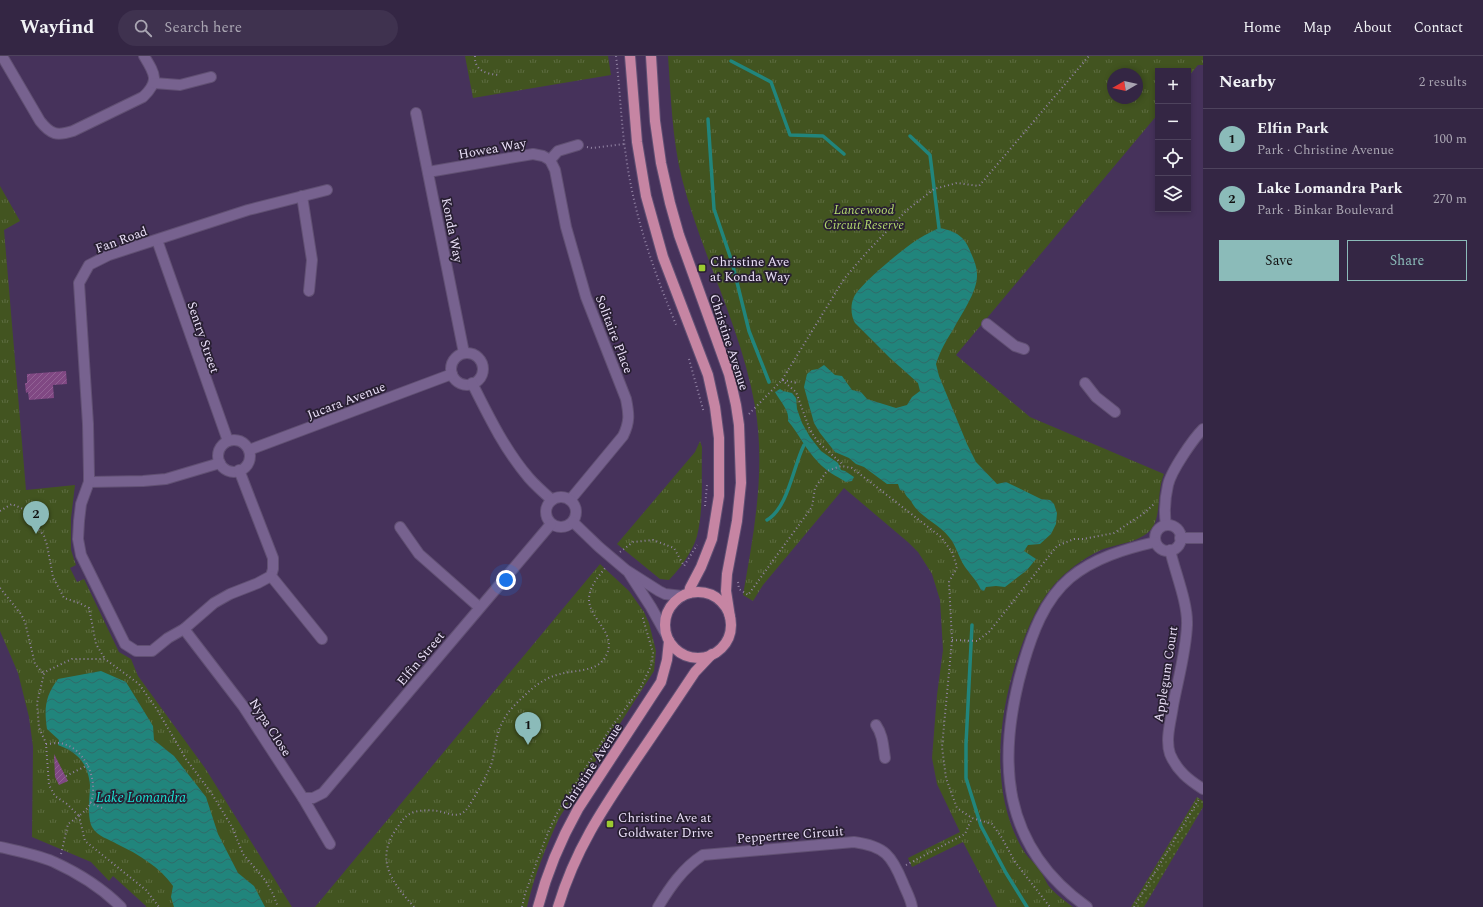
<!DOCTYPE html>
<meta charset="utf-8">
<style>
body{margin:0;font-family:Spectral,serif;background:#3f324f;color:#f1f3f6}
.controls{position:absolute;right:12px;top:12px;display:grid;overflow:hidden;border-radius:0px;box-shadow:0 2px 6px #0003}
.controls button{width:36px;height:36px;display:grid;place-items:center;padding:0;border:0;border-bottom:1px solid #4e435d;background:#342644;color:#f1f3f6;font:20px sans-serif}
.compass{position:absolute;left:1107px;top:12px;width:36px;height:36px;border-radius:50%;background:#342644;box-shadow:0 2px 6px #0003;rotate:261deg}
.you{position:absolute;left:506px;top:524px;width:14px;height:14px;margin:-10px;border:3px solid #fff;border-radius:50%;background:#1a73e8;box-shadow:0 0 0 6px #1a73e833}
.badge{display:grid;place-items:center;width:26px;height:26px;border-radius:50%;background:#8bbbb9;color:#111;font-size:13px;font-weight:700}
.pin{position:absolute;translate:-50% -33px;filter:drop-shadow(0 1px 2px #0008)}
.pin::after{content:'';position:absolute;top:21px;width:14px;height:12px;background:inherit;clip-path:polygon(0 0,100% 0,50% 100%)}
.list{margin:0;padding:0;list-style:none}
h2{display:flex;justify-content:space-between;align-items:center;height:52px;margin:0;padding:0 16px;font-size:17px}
h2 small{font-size:13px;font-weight:400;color:#a9a5b2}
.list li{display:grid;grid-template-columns:26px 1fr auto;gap:12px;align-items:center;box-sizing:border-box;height:60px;padding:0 16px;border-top:1px solid #4e435d}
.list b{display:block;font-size:15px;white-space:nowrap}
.list p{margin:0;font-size:13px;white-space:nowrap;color:#a9a5b2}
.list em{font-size:13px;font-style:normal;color:#a9a5b2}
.actions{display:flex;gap:8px;padding:12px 16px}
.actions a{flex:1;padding:9px 0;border:1px solid #8bbbb9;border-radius:0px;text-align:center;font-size:14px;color:#8bbbb9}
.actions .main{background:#8bbbb9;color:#111}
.icon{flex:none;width:22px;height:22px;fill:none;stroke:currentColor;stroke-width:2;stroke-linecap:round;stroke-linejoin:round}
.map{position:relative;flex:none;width:1203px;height:851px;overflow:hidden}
header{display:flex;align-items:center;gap:24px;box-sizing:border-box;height:56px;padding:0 20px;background:#342644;border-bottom:1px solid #4e435d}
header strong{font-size:19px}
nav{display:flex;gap:22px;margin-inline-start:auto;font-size:14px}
.search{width:280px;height:36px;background:#3f324f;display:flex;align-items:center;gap:10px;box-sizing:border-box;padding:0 14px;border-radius:22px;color:#a9a5b2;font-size:15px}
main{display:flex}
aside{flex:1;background:#342644}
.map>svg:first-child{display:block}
</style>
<header>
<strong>Wayfind</strong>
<div class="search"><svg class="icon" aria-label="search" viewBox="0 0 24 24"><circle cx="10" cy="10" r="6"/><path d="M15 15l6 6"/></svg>Search here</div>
<nav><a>Home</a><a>Map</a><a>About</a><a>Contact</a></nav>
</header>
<main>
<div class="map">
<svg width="1203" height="851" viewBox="0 0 1203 851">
<defs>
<pattern id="grass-dots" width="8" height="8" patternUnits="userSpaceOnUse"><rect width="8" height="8" fill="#425420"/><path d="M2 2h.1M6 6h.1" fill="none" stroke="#5d6c41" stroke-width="1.8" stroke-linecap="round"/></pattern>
<pattern id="park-tufts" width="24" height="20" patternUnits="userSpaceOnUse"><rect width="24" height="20" fill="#425420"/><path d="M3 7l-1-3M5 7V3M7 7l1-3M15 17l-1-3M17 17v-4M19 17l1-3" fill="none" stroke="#5d6c41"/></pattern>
<pattern id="water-waves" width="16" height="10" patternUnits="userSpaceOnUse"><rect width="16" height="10" fill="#21857c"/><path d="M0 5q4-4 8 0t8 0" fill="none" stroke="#306b68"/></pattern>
<pattern id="building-hatch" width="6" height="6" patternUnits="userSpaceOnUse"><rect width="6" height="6" fill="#804883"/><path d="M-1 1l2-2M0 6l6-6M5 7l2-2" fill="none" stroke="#926295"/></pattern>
</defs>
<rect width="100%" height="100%" fill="#46325b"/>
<polygon fill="url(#grass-dots)" points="1197,741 1203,745 1203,751 1144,851 1131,851"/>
<g fill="url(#park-tufts)" fill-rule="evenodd">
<polygon points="465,0 608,0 611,19 473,42"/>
<path d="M668,0H1203V9H1198L1188,21V15H1158V58L956,299L1030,361L1164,418C1157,435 1161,454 1154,469C1144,487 1118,487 1101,494C1082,503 1066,515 1053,530C1034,553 1025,579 1016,606C997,666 990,742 1025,797C1029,803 1035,807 1039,813C1043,818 1045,824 1048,829C1054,837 1065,845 1073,851H997L963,786L912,811L908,802L960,776L937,728L932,702L937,639L943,594L940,544L932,518L918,496L909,487L844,432L763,529L753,545L743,539C754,476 766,414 755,350C741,271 702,200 682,123C672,82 671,41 668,0ZM1113,18H1137V42H1113Z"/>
<polygon points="0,130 20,165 4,174 26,434 75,429 71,462 71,494 76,509 70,512 77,526 84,523 119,596 131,603 138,620 205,712 292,851 146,851 146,850 113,820 109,825 91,806 32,781 33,691 29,661 18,617 0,575"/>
<path d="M700,385L702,391C701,420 704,452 697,480C693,495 679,514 669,524L660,523L617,488L695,396Z"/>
<path d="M600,508L629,535L644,556L649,567L656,595L654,615L559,762C546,791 534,820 527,851H315Z"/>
</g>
<g fill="url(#water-waves)">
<path d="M939,172C957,175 965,181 971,197C974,204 977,211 977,218C978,235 962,257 954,272C947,283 940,295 936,308L939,320L967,388L976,406L997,428L1006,426L1041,443L1050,444L1054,448L1057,457L1056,468L1051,478L1040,488L1028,489L1024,495L1036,503L1027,514L1005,531L996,530L986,531L984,535L981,534C976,523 971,520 965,511C959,502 956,489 949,481C938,467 919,461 911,445C908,441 906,441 904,435L900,434L898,428H887L864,411L856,408L849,402L835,396L820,377L814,367L804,331L807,318L812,314L818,313L824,309L835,319L842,320L852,334L861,336L867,343L896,352L907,349L912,341L920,335L918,327L890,302L855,267C851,260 850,249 854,241C860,228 906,190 920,182C926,178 933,175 939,172Z"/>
<path d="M780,333L783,335L792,337L796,342L797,353L802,367L810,381L821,395L838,407L841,414L845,415L854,421L852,425L846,426C836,420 826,415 818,406C806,394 799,378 788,365C790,355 780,345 775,336Z"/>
<path d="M101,615L126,626L153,670L154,684L174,700L206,741L218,778L238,817L254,830L265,851H174L171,841L173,830C160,811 138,798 117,788C109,783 98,781 92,771C89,765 89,757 89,750C89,743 90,736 90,729C88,707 77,696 58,689L59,684L47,673C44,653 45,640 58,623Z"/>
</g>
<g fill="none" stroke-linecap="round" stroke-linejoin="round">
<g stroke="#21857c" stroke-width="3.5">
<polyline points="731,5 771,26 790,79 823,80 844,98"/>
<polyline points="708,63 714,153 732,206 749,275 769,326"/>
<polyline points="910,80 930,99 939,172"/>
<path d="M767,464C788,452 793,411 804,389"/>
<polyline points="972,569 966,688 966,722 981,770 1006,817 1027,851"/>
</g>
</g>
<g fill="url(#building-hatch)">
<polygon points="66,315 67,328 53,329 54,342 29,344 28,336 26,337 25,327 27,327 27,318"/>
<polygon points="54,698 68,725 59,729 55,721"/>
</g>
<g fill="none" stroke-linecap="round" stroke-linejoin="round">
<g stroke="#615073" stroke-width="12">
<g id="minor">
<path d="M2,0L40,65C51,79 57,80 73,75L143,41C160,25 155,18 144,0"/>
<polyline points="154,27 180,29 211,21"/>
<polyline points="416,57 464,297"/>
<path d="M550,104L555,114L566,171L586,241L626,343C629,358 630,366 623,380L570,444"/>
<polyline points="428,116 533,98 543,100 550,104 558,95 578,89"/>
<polyline points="302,140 312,204 309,235"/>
<polyline points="157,184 228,385"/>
<polyline points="987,268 1015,290 1024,293"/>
<circle cx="467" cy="313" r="16"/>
<path d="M472,327C489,361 505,394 529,422C536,430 544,437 552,444"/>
<polyline points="1085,327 1096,341 1115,356"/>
<circle cx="234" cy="400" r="16"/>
<polyline points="249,394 452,318"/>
<polyline points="239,414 273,502 273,513 271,520 322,583"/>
<polyline points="89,426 143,425 166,423 220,407"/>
<circle cx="561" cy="456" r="15"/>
<polyline points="573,466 599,491 626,514 659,535 665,538 682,540"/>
<path d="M1166,469C1164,456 1165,442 1168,429C1171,415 1193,383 1203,373"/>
<circle cx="1168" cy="482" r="13"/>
<polyline points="400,471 419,498 479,551"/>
<polyline points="1180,482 1203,482"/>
<path d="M1170,494C1175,516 1188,547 1187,569C1186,596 1178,623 1173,650C1171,665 1165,683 1170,698C1177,715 1189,724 1203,733"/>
<polyline points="629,517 651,551 666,578"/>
<polyline points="271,520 258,527 230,538 214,547 184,573 168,582 152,595 136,595 125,588 81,499 78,483 79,465 81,448 89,426 89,419 88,368 79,227 89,209 109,199 248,154 327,134"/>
<polyline points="184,573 243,650 303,742 330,788"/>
<path d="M876,669C883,679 883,690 885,702"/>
<polyline points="303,742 313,742 323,737 551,468"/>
<path d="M0,791C18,795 37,799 54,806C78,817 102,832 121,851"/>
<path d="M658,851C670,831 683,812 703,799L854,786C885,790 892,800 903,827C906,835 911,843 912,851"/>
<path d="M1087,851C1001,790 996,704 1023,609C1032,578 1044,544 1070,522C1094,502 1125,493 1155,486"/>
</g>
</g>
<g stroke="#615073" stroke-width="12">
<g id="major">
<polyline points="630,0 637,86 646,140 663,201 708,319 715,351 719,382 719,440 712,483 701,511 690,532 689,537"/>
<polyline points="651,0 655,65 661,107 670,147 679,179 729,318 736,349 739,369 741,427 737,465 727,518 726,535 730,561"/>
<circle cx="698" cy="569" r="33"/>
<path d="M538,851C547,816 560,785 578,753L661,626L667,604L669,585"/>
<path d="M558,851C575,794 602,754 635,705C655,676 675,646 695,616L712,598"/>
</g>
</g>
<g stroke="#9283a4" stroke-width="2" stroke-dasharray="1 3" stroke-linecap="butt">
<path d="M475,0C474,15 487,18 499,19"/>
<path d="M616,0C620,33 621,67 626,100C634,160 654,216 677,271"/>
<polyline points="587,91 592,92 624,88"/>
<polyline points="689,303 704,357"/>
<polyline points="782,324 796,336 810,374 818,386 841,407 843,410"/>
<polyline points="783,324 797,327"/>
<polyline points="749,358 782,324 844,223 867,196 907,154 934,133 957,127 979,130 1089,0"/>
<polyline points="705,450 707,429"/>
<polyline points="0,455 12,448 23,453 44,480 47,489 53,521 64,542 79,547 89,552 96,588 105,603"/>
<polyline points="620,496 633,486 653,484 674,492 684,510 697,489"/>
<polyline points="738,526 739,533 748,539 812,451 815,432 827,415 841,410 852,412 941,481 952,496 957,511 949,526 952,584 942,691 946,722 957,752 972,762 992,768 1002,782 1015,806 1050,851"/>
<polyline points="0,532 21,558 25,566 35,608 44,618"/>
<polyline points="952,584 977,585 989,576 1057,490 1074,483 1083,483 1114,477 1143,458 1154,448"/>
<path d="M46,688C50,688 55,687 58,687C85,689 100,726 90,748C88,753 82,757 79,760L67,748L55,740L49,729L46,688V687L39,672L37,647L44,618L47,615L72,603H105L139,628L156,652L186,703L212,738L232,771L243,798L265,824L273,838L278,851"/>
<polyline points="66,720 88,709"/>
<polyline points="90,747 105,753"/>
<polyline points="61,798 68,768 79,760 85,785 146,834 159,851"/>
<polyline points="906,809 965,778 972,762"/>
<path d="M414,851C392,826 374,804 397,772C402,765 405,759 414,756C422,754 431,754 438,755C448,757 458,763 466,754C472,747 488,717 491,709C496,694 495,679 503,665C507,657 515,648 522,642C533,631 544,622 560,618C574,614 595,616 604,603C621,578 588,564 589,542C590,529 599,520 606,511"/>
<polyline points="522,851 525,838 545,784 556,759 610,673 640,633 651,610 653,597 642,559"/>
<polyline points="1134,851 1199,743"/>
</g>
<use href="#minor" stroke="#77628f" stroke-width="10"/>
<use href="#major" stroke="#c685a3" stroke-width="10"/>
</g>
<g fill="#9cca31" stroke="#281f32" stroke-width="1.5">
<rect x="698" y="208" width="8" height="8" rx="2"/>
<rect x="606" y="764" width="8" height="8" rx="2"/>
</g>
<g text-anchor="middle" stroke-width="3.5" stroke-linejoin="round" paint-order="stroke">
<g font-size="13" fill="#ebe0f9" stroke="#281f32">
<text transform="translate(492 92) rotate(-10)" y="5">Howea Way</text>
<text transform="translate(453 174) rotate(79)" y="5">Konda Way</text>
<text transform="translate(121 183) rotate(-20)" y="5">Fan Road</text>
<text transform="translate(615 278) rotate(69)" y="5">Solitaire Place</text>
<text transform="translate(204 281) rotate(71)" y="5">Sentry Street</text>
<text transform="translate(730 286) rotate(72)" y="5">Christine Avenue</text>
<text transform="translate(346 344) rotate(-21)" y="5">Jucara Avenue</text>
<text transform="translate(420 602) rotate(-50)" y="5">Elfin Street</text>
<text transform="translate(1165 618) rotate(-81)" y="5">Applegum Court</text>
<text transform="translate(271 671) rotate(57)" y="5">Nypa Close</text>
<text transform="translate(591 710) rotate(-57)" y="5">Christine Avenue</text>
<text transform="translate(790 778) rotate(-4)" y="5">Peppertree Circuit</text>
</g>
<g font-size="13" font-style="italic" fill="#b3d96e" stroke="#281f32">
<text x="864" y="158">Lancewood<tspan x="864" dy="15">Circuit Reserve</tspan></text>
</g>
<g font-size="13" fill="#ebe0f9" stroke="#281f32" text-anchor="start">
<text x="710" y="210">Christine Ave<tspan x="710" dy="15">at Konda Way</tspan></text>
<text x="618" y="766">Christine Ave at<tspan x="618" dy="15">Goldwater Drive</tspan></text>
</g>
<g font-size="14" font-style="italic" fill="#1ae1d1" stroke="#281f32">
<text x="141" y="746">Lake Lomandra</text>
</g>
</g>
</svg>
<div class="controls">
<button>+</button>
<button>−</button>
<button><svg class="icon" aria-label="locate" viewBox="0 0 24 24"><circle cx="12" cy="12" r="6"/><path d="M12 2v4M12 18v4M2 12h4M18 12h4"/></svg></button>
<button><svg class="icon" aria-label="layers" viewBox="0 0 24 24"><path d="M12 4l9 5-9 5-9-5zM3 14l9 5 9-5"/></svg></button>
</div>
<svg class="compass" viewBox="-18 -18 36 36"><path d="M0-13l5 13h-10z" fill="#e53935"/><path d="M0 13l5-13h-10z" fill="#a9a5b2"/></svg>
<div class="you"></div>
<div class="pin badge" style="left:528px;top:689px">1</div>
<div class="pin badge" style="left:36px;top:478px">2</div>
</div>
<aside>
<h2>Nearby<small>2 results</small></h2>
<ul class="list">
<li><span class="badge">1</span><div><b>Elfin Park</b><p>Park · Christine Avenue</p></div><em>100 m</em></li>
<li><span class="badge">2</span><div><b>Lake Lomandra Park</b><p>Park · Binkar Boulevard</p></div><em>270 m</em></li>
</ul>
<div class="actions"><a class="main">Save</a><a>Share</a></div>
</aside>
</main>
